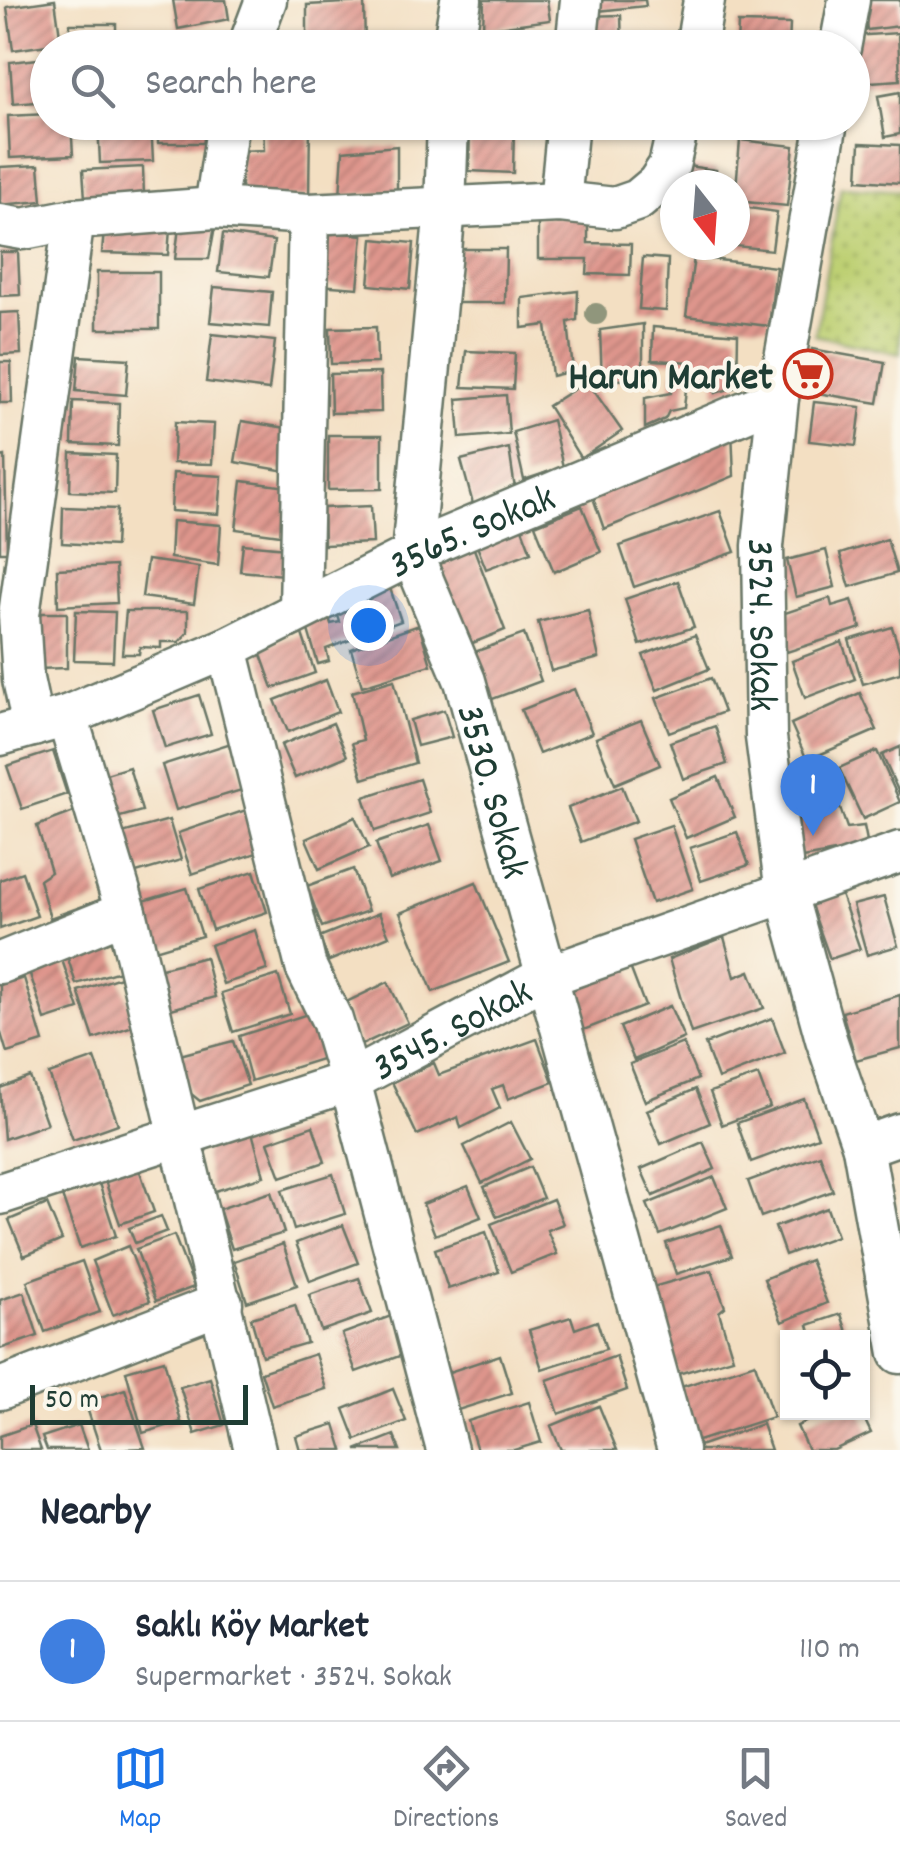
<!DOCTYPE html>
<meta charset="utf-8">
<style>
body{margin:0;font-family:Dekko,sans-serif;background:#f6f6f7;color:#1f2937}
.controls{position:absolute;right:30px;bottom:30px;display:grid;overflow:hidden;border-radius:0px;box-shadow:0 2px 8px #0004}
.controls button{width:90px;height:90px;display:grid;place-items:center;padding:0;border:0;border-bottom:2px solid #e0e1e3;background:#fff;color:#1f2937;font:50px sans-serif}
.compass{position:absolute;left:660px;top:170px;width:90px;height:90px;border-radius:50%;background:#fff;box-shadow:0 2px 8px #0004;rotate:163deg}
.scale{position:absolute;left:30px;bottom:25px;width:218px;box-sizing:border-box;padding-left:10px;border:5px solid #1f3d34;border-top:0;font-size:28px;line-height:35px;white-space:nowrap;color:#1f3d34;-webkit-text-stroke:8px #fbf7ec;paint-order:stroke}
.you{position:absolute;left:368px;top:625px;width:35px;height:35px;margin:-25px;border:8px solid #fff;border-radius:50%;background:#1a73e8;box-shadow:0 0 0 15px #1a73e833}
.badge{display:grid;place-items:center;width:65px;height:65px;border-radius:50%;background:#1a73e8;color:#fff;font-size:32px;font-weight:700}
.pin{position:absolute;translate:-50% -82px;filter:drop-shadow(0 2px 5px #0008)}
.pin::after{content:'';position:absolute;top:52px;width:35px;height:30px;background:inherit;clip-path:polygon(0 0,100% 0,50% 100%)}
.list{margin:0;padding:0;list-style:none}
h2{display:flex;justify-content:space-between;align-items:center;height:130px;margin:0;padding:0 40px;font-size:42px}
h2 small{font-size:32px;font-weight:400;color:#747a83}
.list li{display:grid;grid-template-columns:65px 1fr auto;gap:30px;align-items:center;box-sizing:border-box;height:140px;padding:0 40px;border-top:2px solid #e0e1e3}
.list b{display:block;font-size:38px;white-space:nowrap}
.list p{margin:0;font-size:32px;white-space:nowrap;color:#747a83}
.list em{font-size:32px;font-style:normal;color:#747a83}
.icon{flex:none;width:55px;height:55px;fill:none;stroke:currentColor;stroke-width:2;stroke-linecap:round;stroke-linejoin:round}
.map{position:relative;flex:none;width:900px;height:1450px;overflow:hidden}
.search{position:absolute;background:#fff;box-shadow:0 2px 8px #0004;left:30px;right:30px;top:30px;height:110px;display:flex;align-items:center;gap:25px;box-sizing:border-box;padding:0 35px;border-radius:55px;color:#747a83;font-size:38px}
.sheet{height:270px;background:#fff}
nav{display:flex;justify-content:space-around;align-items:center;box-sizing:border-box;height:140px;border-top:2px solid #e0e1e3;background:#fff;font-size:28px;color:#747a83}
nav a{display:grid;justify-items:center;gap:5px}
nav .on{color:#1a73e8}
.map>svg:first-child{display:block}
</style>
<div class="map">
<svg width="900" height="1450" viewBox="0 0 900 1450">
<defs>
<pattern id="grass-dots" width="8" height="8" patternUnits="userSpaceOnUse" patternTransform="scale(2.5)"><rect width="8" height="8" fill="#bed073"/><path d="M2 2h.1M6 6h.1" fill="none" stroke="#9aaa5f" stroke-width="1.8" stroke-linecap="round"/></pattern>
<pattern id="building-hatch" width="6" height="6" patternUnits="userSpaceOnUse" patternTransform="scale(2.5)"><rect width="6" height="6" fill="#df968d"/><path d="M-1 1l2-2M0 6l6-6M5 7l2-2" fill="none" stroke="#b47c74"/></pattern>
</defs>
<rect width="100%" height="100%" fill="#fbf7ec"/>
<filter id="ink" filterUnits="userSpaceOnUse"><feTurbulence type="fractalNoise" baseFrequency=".01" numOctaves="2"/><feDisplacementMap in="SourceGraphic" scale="20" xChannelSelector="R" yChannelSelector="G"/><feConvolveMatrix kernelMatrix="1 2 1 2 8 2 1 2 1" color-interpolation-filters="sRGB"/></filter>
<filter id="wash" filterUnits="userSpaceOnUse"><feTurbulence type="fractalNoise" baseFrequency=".0048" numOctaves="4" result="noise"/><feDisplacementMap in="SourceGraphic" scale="40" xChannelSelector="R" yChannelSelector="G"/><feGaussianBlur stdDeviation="2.25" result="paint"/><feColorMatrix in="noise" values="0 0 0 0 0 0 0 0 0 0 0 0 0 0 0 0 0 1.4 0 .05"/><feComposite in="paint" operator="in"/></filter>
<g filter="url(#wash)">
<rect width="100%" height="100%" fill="#f3dfc2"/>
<polygon fill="url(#grass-dots)" stroke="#6e8654" stroke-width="2.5" points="841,187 900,191 900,354 815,335"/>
<g id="blocks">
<g fill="url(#building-hatch)">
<polygon points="55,0 61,43 13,50 7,7"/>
<polygon points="173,0 226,0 229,19 178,29"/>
<polygon points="484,0 547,0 550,20 483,29"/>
<polygon points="598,0 645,0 646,6 597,11"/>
<polygon points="863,0 900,0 900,26 867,30"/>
<polygon points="364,2 365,48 307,48 307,5"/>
<polygon points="621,15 622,48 586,48 585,16"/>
<polygon points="738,23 790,24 789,48 737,48"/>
<polygon points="70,24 116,24 116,48 69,48"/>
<polygon points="536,30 538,48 474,48 473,40"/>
<polygon points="898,33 900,80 855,83 852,36"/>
<polygon points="209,37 210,48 148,48 147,41"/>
<polygon points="373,38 426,40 425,48 373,48"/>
<polygon points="48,58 48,101 13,104 10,62"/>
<polygon points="900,92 900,134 885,137 878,96"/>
<polygon points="48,114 48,122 71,122 73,155 10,158 8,116"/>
<polygon points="98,122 151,122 153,161 100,163"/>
<rect x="158" y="122" width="51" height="21"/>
<polygon points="263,122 310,122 309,197 242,199 239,151 264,150"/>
<polygon points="344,122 423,122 423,132 344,131"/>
<polygon points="734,122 790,122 790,130 762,127 761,137 733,134"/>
<polygon points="470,125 514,127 513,173 469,171"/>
<polygon points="740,140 794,146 787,206 735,201"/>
<polygon points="860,143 900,145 900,183 858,180"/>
<polygon points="397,146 397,192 340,196 343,151"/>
<polygon points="39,165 42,201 0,205 0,167"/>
<polygon points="681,165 716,170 714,185 679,185"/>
<polygon points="143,167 144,196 85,199 83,170"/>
<polygon points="735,206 777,212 772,250 735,246"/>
<polygon points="538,216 588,216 588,243 631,244 630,275 587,274 588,259 538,259"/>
<polygon points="215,226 209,259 175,259 179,227"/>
<polygon points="170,229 168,255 102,253 104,230"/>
<polygon points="323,231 363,235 358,288 318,285"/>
<polygon points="223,234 274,241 269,277 218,272"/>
<polygon points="373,239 414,243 410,289 369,285"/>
<polygon points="458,249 506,249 505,303 458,303"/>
<polygon points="0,252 18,252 20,295 0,296"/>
<polygon points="643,257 668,259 666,311 639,309"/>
<polygon points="694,257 776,267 769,326 686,316"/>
<rect x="97" y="272" width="62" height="57"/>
<polygon points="214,287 272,292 269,327 210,322"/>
<polygon points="578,291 577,320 568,322 573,371 552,376 546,325 522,328 522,298"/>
<polygon points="19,312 21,354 0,355 0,313"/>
<polygon points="643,324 643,377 602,382 600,330"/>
<polygon points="376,327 377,363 331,364 330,328"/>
<polygon points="653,327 738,334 737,387 715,393 715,377 694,376 694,362 652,360"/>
<polygon points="212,334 275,341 269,390 206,382"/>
<polygon points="812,349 885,362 878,403 805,391"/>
<polygon points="466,351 515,353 513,389 462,387"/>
<polygon points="79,356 129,359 126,395 76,391"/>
<polygon points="0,362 11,362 12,403 0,403"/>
<polygon points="673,370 688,370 684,408 669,411 665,419 645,428 645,398 671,393"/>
<polygon points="380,373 381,412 331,413 330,374"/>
<polygon points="587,381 622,431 581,459 548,406"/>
<polygon points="506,395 509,434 460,438 457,399"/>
<polygon points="73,401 119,403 118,446 72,444"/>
<polygon points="814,402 861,407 856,446 809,441"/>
<polygon points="552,420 563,467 524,480 513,432"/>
<polygon points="242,421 293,429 286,471 235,462"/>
<polygon points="175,422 214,424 212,464 173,463"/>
<polygon points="732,430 734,476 604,529 592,495"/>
<polygon points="328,435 382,435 382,489 328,490"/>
<polygon points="509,448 515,489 473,504 461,460"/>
<polygon points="71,453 116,455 115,493 70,491"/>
<polygon points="5,456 7,552 0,552 0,457"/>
<polygon points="173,473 222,476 219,514 171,511"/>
<polygon points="242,481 288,487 288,536 236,529"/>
<polygon points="371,506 373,543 324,545 323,508"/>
<polygon points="582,506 601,552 554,572 535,525"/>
<polygon points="63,507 117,509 115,546 62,543"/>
<polygon points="720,511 735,552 634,587 620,546"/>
<polygon points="172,521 221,525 218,565 170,558"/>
<polygon points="520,523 531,552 486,569 475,541"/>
<polygon points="887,539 897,573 850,587 840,554"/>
<polygon points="471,541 505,630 470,644 438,563"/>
<polygon points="243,544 286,548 283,575 240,571"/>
<polygon points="826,550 835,587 796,597 787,560"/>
<polygon points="147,560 199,567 194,604 142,597"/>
<polygon points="115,566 117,603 58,606 57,569"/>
<polygon points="678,581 694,627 640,645 625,599"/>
<polygon points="390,588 401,621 326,649 329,661 318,664 303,613 324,605 331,624 340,622 335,606"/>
<polygon points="830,598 832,606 852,600 861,628 787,652 776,616"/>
<polygon points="588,610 599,658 551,671 538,622"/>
<polygon points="76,611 115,612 113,661 74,660"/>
<polygon points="126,611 188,611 188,632 179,642 161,642 161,648 140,647 139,654 122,654"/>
<polygon points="35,613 67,613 67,668 35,669"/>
<polygon points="419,625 431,665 362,686 351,649"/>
<polygon points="892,627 900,652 900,673 863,684 849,640"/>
<polygon points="302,634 315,673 273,688 259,649"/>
<polygon points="524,634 541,681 490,700 472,653"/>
<polygon points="695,635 709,669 657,690 643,655"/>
<polygon points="842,642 855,679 805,698 792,661"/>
<polygon points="711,678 724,712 669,732 656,698"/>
<polygon points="326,680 338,712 288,732 275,700"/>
<polygon points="394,680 415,763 363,779 352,743 363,740 352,692"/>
<polygon points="574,689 592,733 539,754 521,710"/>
<polygon points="860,693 877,730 807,760 791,724"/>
<polygon points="199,695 211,734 165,748 153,710"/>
<polygon points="444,710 452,737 417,746 410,720"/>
<polygon points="641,720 660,765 615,784 596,738"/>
<polygon points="333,723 347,756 295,778 281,745"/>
<polygon points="715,726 727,764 683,779 670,742"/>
<polygon points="231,743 245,789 176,810 162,765"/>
<polygon points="900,747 900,795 882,755"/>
<polygon points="53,751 67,794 22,809 7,766"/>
<polygon points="877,751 900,802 863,819 839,768"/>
<polygon points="129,767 142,811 109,820 96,777"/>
<polygon points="718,777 735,817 686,838 669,798"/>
<polygon points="419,779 430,813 375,831 364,797"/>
<polygon points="622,786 636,821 581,842 568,808"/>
<polygon points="836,796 847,828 864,826 868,846 802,858 788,812"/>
<polygon points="246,810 260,852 192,874 178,833"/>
<polygon points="74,812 100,900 50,918 39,880 51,872 37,826"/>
<polygon points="355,817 369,847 319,869 306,839"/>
<polygon points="169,820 181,860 133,874 122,833"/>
<polygon points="429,825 442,861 389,879 376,843"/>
<polygon points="671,825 693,889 652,903 630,839"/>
<polygon points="737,832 749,865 701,881 690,848"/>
<polygon points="353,869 368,911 322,927 307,886"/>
<polygon points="254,871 267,912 212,930 199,889"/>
<polygon points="22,872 37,916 0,929 0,880"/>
<polygon points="476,882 509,962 433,992 400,913"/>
<polygon points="187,888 202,936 155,950 140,902"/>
<polygon points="840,892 860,949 830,959 810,903"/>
<polygon points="884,897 898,946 867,955 853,905"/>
<polygon points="379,913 389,936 329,961 319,937"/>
<polygon points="255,930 267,970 223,984 210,945"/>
<polygon points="109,935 120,971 76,984 65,949"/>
<polygon points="724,937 735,977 750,971 764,1008 691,1033 669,959"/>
<polygon points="205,957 215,997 164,1011 154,970"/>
<polygon points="62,960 79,1009 45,1020 29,971"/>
<polygon points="630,967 645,1006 581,1031 566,992"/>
<polygon points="278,975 290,1014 233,1032 221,993"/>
<polygon points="120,977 136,1025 94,1039 78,991"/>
<polygon points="24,978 43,1042 7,1053 0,1030 0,985"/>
<polygon points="388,982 408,1023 361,1045 342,1004"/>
<polygon points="900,995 900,1048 856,1060 842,1012"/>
<polygon points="670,1006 684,1038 634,1060 620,1027"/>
<polygon points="314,1012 328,1057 251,1081 239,1036"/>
<polygon points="772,1018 785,1053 718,1079 705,1044"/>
<polygon points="537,1039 553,1082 508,1099 503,1085 492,1089 500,1108 461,1128 458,1117 417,1135 392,1082 434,1063 439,1075"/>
<polygon points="233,1041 248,1085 200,1101 190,1093 180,1055"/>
<polygon points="683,1043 698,1079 645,1101 630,1064"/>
<polygon points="95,1058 118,1124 73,1140 49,1074"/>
<polygon points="758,1075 770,1107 722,1125 710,1092"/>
<polygon points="30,1077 47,1124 4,1139 0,1088"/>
<polygon points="696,1089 710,1123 661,1144 647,1110"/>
<polygon points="804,1099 818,1137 751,1162 737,1123"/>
<polygon points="511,1122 530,1159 482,1183 464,1146"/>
<polygon points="313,1126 325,1162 281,1177 268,1142"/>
<polygon points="252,1132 264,1176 212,1192 204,1157 208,1145"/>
<polygon points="703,1142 715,1169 653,1196 641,1169"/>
<polygon points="820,1155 833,1191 761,1217 748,1181"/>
<polygon points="136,1160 154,1212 120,1224 102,1172"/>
<polygon points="530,1167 543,1198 497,1217 484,1187"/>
<polygon points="333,1174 345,1214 294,1230 282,1190"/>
<polygon points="97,1177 116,1236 80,1248 60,1190"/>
<polygon points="714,1177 727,1208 660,1235 647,1204"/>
<polygon points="468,1186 481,1217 435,1235 423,1204"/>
<polygon points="271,1192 284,1233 232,1249 219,1209"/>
<polygon points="553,1199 563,1224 547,1230 557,1254 511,1272 491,1224"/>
<polygon points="47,1204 62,1240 24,1256 9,1220"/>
<polygon points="827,1208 837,1236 785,1255 775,1227"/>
<polygon points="161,1216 167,1231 135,1243 129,1228"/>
<polygon points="343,1225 358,1263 310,1281 296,1243"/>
<polygon points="721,1225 732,1256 676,1274 666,1243"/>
<polygon points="486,1232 499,1272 448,1289 435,1249"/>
<polygon points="174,1235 194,1287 156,1301 136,1249"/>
<polygon points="283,1244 297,1285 247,1302 234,1261"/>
<polygon points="128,1246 150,1301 113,1315 92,1261"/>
<polygon points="810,1260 827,1303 782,1322 764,1279"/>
<polygon points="82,1261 100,1312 45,1332 27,1281"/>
<polygon points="712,1270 725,1307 719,1312 733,1358 678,1374 649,1288"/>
<polygon points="359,1278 372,1313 321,1331 309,1295"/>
<polygon points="24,1292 38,1336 0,1349 0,1300"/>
<polygon points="295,1305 307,1343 262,1356 251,1318"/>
<polygon points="841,1314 849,1338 812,1338 808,1325"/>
<polygon points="391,1316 405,1354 356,1372 342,1334"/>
<polygon points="571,1317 575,1329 597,1321 606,1349 542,1369 529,1330"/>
<polygon points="315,1354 326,1389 272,1406 261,1372"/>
<polygon points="500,1355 512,1393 458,1410 446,1373"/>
<polygon points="616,1356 627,1390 559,1414 547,1380"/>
<polygon points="164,1360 181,1422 143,1433 126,1371"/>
<polygon points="755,1363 773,1417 695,1442 678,1388"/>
<polygon points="210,1378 224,1425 195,1434 180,1387"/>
<polygon points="125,1389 145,1448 101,1450 85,1402"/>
<polygon points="393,1389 406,1421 356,1440 344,1409"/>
<polygon points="529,1402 541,1442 514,1450 477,1450 468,1421"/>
<polygon points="599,1406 617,1450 561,1450 551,1426"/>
<polygon points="826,1412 861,1412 871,1433 834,1450 808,1450 797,1426"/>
<polygon points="335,1424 343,1450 300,1450 296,1436"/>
<polygon points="762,1424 771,1450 691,1450 690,1449"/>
<polygon points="32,1425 41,1450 0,1450 0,1436"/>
<polygon points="79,1425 88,1450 47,1450 42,1437"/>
<polygon points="394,1435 400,1450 356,1450"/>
</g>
</g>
</g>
<g filter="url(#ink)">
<use href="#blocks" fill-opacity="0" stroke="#697666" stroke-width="2.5"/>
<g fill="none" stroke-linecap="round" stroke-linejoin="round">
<g stroke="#697666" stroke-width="45">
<g id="minor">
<polyline points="248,48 266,0"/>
<polyline points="453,48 461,0"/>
<polyline points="576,48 581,0"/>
<polyline points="696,48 704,0"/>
<polyline points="840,48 849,0"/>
<path id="s1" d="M448,122L445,209L412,554L465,681L678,1450"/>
<path id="s2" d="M827,122L778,398L763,546L766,737L786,893L826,1039L863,1147L900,1353"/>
<polyline points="560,202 568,122"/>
<polyline points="215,208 228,122"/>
<polyline points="0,225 23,229 74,219 215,208 309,214 560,202 615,208 638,200 657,184 669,166 679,122"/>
<polyline points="300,608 309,214"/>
<polyline points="227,648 306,967 332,1020 350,1081 447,1450"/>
<polyline points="67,716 126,912 255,1450"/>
<polyline points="33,726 23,679 19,615 74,219"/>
<path id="s3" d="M0,735L67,716L227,648L443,539L778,398"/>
<polyline points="0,963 126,912"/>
<polyline points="863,1147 900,1134"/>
<path id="s4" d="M0,1194L350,1081L545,977L900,852"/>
<polyline points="0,1389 222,1303"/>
</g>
</g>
<use href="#minor" stroke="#fff" stroke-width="40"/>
</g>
<circle fill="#90967b" cx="596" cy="314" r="11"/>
</g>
<defs>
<g id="supermarket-ring" transform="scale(2.5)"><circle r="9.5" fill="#fbf7ec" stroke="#c8321e" stroke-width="1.5"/><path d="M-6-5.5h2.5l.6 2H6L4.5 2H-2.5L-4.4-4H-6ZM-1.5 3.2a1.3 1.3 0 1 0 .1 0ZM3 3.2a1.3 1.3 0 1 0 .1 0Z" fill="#c8321e"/></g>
</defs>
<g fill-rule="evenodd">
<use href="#supermarket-ring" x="808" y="374"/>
</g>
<g text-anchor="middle" stroke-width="8" stroke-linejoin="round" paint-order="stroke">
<g font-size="40" font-weight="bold" fill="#1f3d34" stroke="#fbf7ec" text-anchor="end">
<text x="773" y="388">Harun Market</text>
</g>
<g font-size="40" fill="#1f3d34" stroke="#fbf7ec">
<text dy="14" stroke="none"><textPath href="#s3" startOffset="515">3565. Sokak</textPath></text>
<text dy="14" stroke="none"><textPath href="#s2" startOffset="508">3524. Sokak</textPath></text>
<text dy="14" stroke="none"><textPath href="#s1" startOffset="685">3530. Sokak</textPath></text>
<text dy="14" stroke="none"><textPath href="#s4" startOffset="482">3545. Sokak</textPath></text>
</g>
</g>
</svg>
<div class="controls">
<button><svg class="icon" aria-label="locate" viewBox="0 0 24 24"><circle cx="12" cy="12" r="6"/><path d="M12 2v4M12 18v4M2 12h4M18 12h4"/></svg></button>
</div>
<svg class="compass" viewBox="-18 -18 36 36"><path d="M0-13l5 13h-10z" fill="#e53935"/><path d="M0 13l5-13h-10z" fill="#747a83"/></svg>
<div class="scale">50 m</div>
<div class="you"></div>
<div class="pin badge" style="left:813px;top:836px;background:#3f7fe0">1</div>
<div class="search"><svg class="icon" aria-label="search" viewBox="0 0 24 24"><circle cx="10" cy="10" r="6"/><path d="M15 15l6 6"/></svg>Search here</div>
</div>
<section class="sheet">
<h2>Nearby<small></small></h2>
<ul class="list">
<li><span class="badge" style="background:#3f7fe0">1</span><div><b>Saklı Köy Market</b><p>Supermarket · 3524. Sokak</p></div><em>110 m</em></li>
</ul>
</section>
<nav>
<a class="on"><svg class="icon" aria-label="map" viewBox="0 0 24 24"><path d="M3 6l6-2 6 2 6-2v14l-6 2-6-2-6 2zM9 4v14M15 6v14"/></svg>Map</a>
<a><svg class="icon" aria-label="directions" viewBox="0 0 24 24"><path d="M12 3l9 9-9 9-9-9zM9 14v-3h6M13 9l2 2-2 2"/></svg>Directions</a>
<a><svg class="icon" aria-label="saved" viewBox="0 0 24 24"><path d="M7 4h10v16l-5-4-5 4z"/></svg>Saved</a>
</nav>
